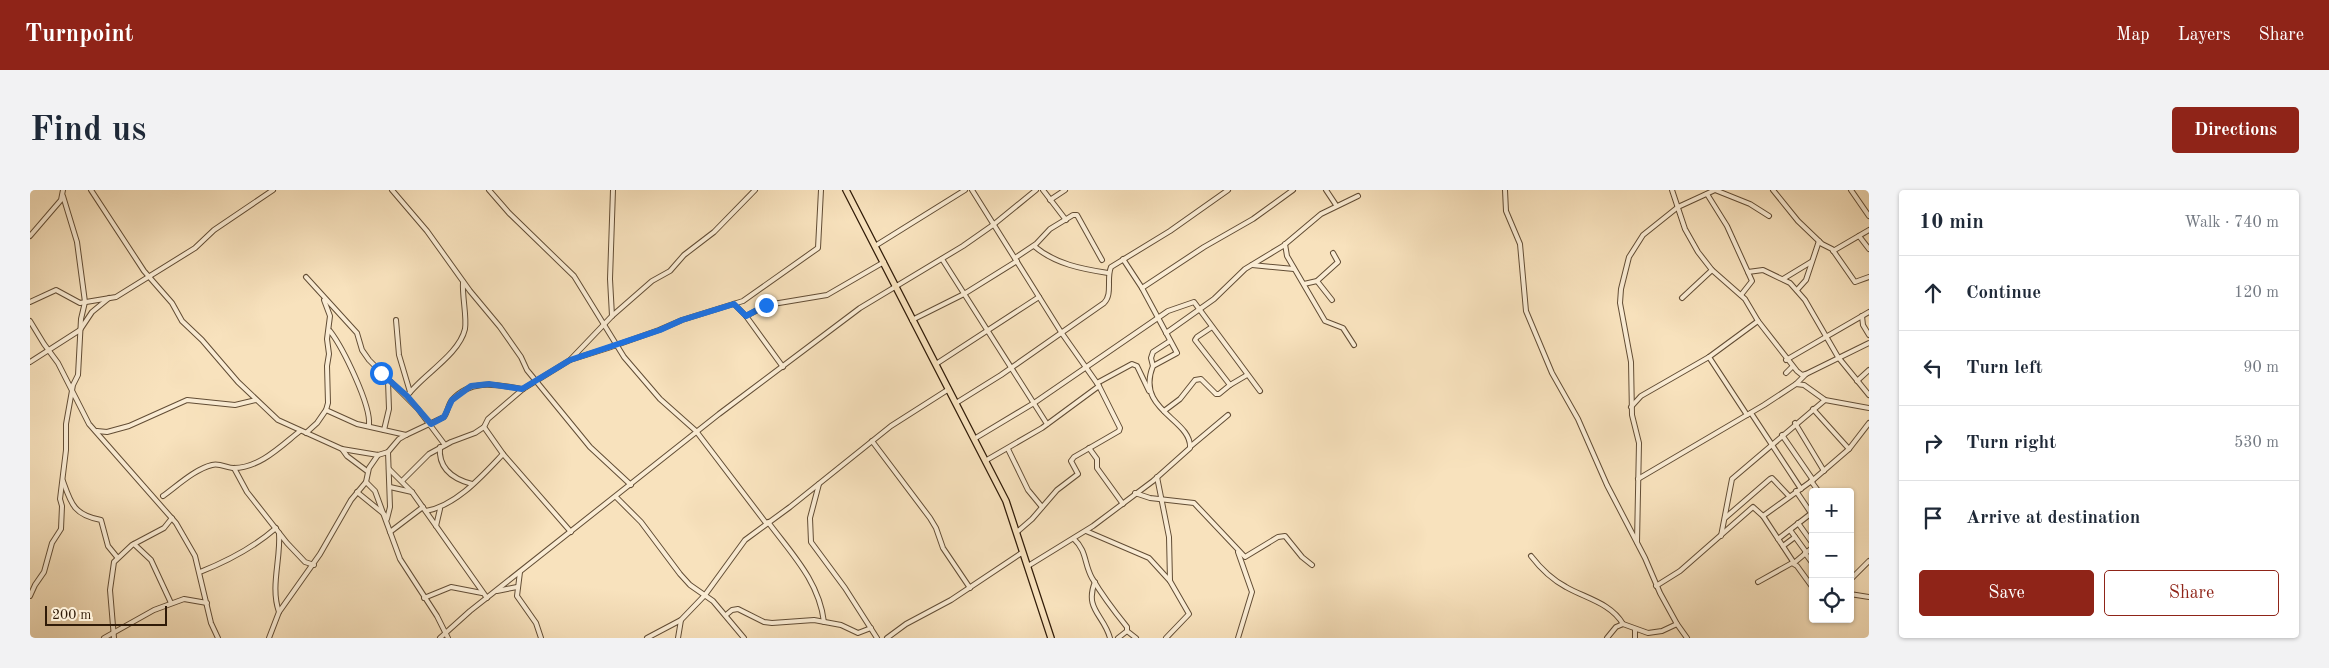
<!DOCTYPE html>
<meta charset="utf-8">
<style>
body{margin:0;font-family:"Old Standard TT",serif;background:#f2f2f3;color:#1f2937}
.controls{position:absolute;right:15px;bottom:15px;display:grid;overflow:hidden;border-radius:5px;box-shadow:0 1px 4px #0004}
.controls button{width:45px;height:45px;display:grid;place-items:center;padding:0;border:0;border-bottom:1px solid #e0e1e3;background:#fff;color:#1f2937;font:25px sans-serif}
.scale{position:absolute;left:15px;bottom:12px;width:122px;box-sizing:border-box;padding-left:5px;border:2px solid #301b08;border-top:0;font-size:14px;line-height:18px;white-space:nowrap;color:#301b08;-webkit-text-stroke:4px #faecd4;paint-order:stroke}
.stop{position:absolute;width:15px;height:15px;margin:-11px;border:4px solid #1a73e8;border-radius:50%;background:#fff}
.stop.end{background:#1a73e8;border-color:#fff;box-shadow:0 1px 5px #0008}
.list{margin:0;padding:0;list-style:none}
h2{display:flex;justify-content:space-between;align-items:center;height:65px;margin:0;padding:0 20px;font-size:21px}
h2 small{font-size:16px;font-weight:400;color:#747a83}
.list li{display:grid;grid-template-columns:32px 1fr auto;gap:15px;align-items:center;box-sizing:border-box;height:75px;padding:0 20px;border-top:1px solid #e0e1e3}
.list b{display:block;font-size:19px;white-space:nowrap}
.list em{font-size:16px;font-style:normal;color:#747a83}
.actions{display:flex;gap:10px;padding:15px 20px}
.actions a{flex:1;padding:11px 0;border:1px solid #8f2418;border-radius:5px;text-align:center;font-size:18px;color:#8f2418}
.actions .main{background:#8f2418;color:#fff}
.icon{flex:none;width:28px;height:28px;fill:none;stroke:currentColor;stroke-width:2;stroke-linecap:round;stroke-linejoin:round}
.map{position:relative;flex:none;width:1839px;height:448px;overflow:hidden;border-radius:5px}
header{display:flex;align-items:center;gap:30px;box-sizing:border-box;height:70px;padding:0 25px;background:#8f2418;color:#fff}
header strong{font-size:24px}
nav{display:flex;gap:28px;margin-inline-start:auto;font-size:18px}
.intro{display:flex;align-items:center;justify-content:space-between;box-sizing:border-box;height:120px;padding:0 30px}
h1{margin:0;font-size:35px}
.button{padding:12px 22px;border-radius:5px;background:#8f2418;color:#fff;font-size:18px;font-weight:700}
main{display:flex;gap:30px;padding:0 30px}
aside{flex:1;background:#fff;border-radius:5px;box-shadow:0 1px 4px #0004}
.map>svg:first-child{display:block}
</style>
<header>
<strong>Turnpoint</strong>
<nav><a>Map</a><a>Layers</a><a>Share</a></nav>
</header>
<div class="intro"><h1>Find us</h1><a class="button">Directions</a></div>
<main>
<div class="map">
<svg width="1839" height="448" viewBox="0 0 1839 448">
<rect width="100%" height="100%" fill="#f8e2bd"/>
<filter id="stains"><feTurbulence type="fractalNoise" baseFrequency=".004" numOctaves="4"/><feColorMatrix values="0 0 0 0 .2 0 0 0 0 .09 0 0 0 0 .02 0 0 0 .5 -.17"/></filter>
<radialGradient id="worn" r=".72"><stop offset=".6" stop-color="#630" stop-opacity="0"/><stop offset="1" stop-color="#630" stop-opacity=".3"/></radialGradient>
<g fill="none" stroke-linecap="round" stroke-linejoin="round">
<g stroke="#624d35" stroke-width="6">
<g id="street">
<path d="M61,0L114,81L142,113L152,131L172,150L208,192L248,230L312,259L348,265L358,262L369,249L376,245L414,227C418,222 418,214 422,210C441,188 468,195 493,199"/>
<polyline points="362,0 397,41 440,101 470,137 491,167 497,180 560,257 601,295"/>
<polyline points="459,0 479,23 544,86 594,167 630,209 666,241 736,333"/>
<polyline points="942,0 1031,142 1069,196 1090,238 1089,241 1044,267 1041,271 1048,284 1027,300 1002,329 987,342"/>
<polyline points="1013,0 1036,30"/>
<polyline points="1296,0 1306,15"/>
<polyline points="1475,0 1476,21 1490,54 1496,121 1522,183 1548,229 1577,295 1615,368 1630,403 1647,434 1657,448"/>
<polyline points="1642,0 1655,39 1668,62 1682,80 1715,109 1728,131 1767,181 1772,185 1776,184 1839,153"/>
<polyline points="1685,0 1720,14 1739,26"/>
<polyline points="1743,0 1768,31 1792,54 1802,59 1825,92 1839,87"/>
<polyline points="1821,0 1839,26"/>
<polyline points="1677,4 1697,36 1722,91 1711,105"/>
<polyline points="1020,10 1035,0"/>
<polyline points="0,46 31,10 33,0"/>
<polyline points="1829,46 1839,59"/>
<polyline points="1255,54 1257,66 1295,131 1313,138 1324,155"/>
<polyline points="845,56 935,0"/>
<path d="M1004,56C1025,74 1052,79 1078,83"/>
<polyline points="1803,61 1839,40"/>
<polyline points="985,68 1006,54 1020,39 1043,25 1047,25 1072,70"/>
<polyline points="912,69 1017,234"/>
<polyline points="1093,69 1112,98"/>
<polyline points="1222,75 1264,79"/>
<polyline points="1718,82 1733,80 1760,93 1775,110 1808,167 1839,205"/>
<polyline points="276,87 327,143 332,160 339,170 388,219 415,255"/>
<polyline points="1753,89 1781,72"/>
<polyline points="1287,91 1302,110"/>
<polyline points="1274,94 1287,91 1308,72 1303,63"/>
<polyline points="1767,100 1776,90 1789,51"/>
<polyline points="1652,108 1682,80"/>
<polyline points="0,112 26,100 50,113 86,107 165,58 184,40 243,0"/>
<polyline points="704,114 716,126 753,177"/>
<polyline points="582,126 580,89 583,0"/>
<polyline points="716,126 737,115 797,105 854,72"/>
<polyline points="1832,126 1833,135 1839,145"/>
<polyline points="366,130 369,165 380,202"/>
<polyline points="882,130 934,104 987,71"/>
<polyline points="0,131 14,154 28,173 59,234 146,333 165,366 181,433 188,448"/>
<path d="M300,141C313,158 341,215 339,235"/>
<polyline points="1136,143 1184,109 1215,79 1253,56 1291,24 1328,6"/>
<polyline points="1679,167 1717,225"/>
<polyline points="540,170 578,158 629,140 652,130 713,111 788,58 791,0"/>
<polyline points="1756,170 1839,122"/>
<polyline points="0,172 50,140 62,122 79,108"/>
<polyline points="906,174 1009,107"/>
<polyline points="1123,176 1121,168 1123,162 1140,151"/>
<polyline points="1756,183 1762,177"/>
<polyline points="1827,191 1839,180"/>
<polyline points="1067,193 1102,174 1107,176 1119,201"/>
<polyline points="1766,194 1774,195 1795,210 1839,218"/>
<polyline points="1200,195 1217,185"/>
<path d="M377,206C392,185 429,165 435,139C437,127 432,106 433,92"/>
<path d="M926,213L971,185L1074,113C1083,104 1076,89 1081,77L1140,41L1198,0"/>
<polyline points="1601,217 1611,206 1679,167 1728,131"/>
<polyline points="1783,219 1819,259"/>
<polyline points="296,220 327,234 376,245"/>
<polyline points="1134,221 1150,209 1165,190 1171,189 1186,204 1189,204 1200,195 1165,150 1167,147 1182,137"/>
<polyline points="1721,223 1771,299"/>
<polyline points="1765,233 1794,281"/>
<polyline points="454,237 473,264 541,342"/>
<polyline points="354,240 359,219 358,191"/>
<polyline points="67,241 77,242 99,236 157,210 205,215 226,210"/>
<polyline points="276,243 287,233 296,220 298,213 297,176 299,164 297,149 300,126 294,110"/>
<polyline points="1752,245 1783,290"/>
<polyline points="944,249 1004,213 1138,121 1164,112 1230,201"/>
<polyline points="842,251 900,328 906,338 913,358 940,398"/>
<polyline points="1161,256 1198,225"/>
<path d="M410,257C408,279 423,289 442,294"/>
<polyline points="1059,258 1067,269 1067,278 1093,314"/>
<polyline points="312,259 317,266 337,281"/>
<polyline points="978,259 998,300 1012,317"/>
<polyline points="955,271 1012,238 1069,196"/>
<polyline points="204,278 217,302 257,353 275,372 284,375"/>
<polyline points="359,279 382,302 457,408"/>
<polyline points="1127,287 1139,347 1140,391 1159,424 1136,448"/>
<polyline points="1608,289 1734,215 1766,194 1776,184"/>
<path d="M33,291C41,314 44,325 71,330L78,356L87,367"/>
<polyline points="372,291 399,264 421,252 445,243 454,237 458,229 493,199 540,170 582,126 622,91 640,81 654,65 684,42 725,0"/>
<polyline points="1781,291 1789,302"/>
<polyline points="336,292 345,301 370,369 407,426 418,448"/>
<polyline points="789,294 780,328 781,352 815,398 847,448"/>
<polyline points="360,297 382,302"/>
<polyline points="1766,301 1781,323"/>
<polyline points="327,302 354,324"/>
<polyline points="1105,303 1120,308 1164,313 1215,367 1248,347 1255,346 1272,367 1282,375"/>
<path d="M133,306C147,296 165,279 182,275C190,273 197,278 204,278C230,278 252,255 270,241"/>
<polyline points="586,307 611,332 650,384 660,395 683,411 714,448"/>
<path d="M396,321C427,315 452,286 473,264"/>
<polyline points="1695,328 1740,289 1742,288 1759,306"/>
<polyline points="357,329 360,317 358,262"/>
<path d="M738,332C761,363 789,391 794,432"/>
<polyline points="1768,333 1783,354"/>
<polyline points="406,336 410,319"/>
<polyline points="1760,340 1776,362"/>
<polyline points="1056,341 1119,368 1140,391"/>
<polyline points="360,342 393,317"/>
<path d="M249,343C251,369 240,397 249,422"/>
<polyline points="1691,346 1702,289 1795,210"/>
<path d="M1044,349C1057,361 1054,374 1062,388C1072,405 1084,421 1097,437V441L1088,448"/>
<polyline points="1748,349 1783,322"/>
<polyline points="1607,352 1609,253 1602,225 1601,172 1590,113 1591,99 1599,67 1613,45 1648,17 1685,0"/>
<polyline points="104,354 121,370 141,413"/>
<polyline points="1753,356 1765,347"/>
<polyline points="1783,357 1764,373 1733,326 1783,290 1819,259 1839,233"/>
<polyline points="1775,363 1783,374"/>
<path d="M1501,366C1511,379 1521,389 1536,397C1555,408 1581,413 1593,434"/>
<path d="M998,376L1063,336L1123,291L1160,258C1162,229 1105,221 1123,176L1147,163L1112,98L1174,57L1223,29L1263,0"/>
<path d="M170,382C198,371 223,358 246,338"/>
<polyline points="490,382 487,406 506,433 511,448"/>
<polyline points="1820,390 1839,371"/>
<path d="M1065,392C1054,419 1074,425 1080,448"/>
<polyline points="1728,392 1762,373 1767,376 1783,398"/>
<polyline points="1626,396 1650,381 1723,317 1733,326"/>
<polyline points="467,401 487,397"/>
<polyline points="1820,404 1839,407"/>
<polyline points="0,406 5,395 14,382 22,353 31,339 32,316 30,309 36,260 36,234 43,195 48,185 51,129 55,112 47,52 33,6"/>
<polyline points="394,408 421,397 452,403"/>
<polyline points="696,425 702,420 708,419 734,432 742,433 784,430 811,435 828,443 841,438"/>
<polyline points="1097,441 1106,448"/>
<polyline points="74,448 124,420 154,409 177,413"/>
<polyline points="84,448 80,400 84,372 102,355 134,338 142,328"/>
<polyline points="239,448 249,422 290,364 321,310 336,292 339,278 348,265"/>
<polyline points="410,448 440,421 689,224 830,118 933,56 963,35 1006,0"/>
<polyline points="617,448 651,430 675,405 715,350 760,317 861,236 919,199"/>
<polyline points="648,448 651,430"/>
<polyline points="857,448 876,434 921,410 993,362"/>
<polyline points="1208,448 1222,402 1208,362"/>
<polyline points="1577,448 1586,437 1593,434 1618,443 1632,441 1647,434"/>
<polyline points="1605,448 1605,440"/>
</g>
</g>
<g stroke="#301b08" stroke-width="8">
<polyline id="primary" points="816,0 976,311 1021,448"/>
</g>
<use href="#street" stroke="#faecd4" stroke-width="4"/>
<use href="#primary" stroke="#f8e2bd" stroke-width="5.5"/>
</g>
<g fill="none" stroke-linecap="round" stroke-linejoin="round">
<polyline stroke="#1a73e8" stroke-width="6" points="351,183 377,206 401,234 414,227 422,210 441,196 459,194 492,199 540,170 630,140 652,130 704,114 716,126 736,115"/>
</g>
<rect width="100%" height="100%" filter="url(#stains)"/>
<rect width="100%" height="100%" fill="url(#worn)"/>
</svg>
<div class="controls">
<button>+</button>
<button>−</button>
<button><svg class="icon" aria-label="locate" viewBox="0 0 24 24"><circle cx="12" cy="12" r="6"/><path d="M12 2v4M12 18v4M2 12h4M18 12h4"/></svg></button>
</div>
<div class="scale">200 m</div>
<div class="stop" style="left:351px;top:183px"></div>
<div class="stop end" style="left:736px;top:115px"></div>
</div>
<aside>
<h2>10 min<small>Walk · 740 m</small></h2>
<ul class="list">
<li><svg class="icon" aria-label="ahead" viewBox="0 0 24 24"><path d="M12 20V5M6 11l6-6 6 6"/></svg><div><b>Continue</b></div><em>120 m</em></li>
<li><svg class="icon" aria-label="left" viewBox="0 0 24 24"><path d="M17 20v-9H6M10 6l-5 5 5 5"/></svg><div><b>Turn left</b></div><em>90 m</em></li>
<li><svg class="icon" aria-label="right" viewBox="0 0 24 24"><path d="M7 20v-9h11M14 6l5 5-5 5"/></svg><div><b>Turn right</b></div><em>530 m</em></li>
<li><svg class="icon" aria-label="arrive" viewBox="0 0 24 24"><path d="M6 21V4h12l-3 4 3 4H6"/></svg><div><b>Arrive at destination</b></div></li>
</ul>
<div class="actions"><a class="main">Save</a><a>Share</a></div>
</aside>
</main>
